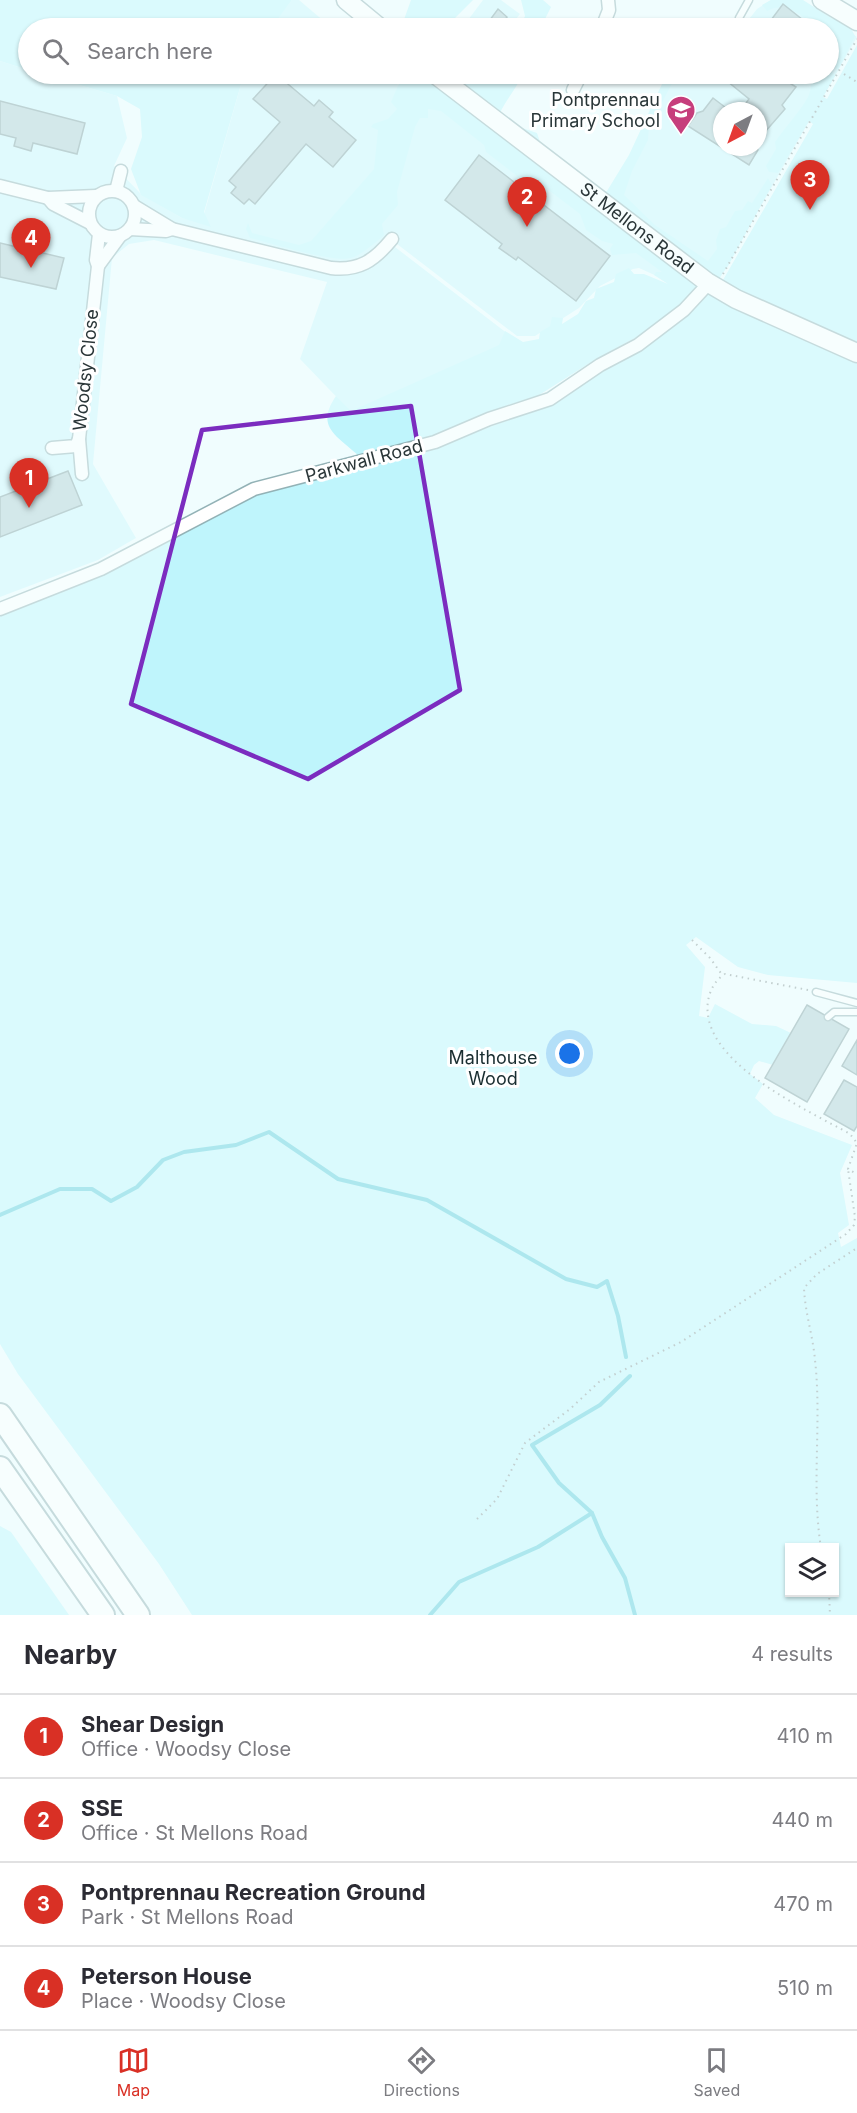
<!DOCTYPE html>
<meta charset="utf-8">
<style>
body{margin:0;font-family:Inter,sans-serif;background:#f7f7f7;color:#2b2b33}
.controls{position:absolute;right:18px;bottom:18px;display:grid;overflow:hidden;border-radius:0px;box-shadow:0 2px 4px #0004}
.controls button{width:54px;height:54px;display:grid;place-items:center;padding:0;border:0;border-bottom:2px solid #e1e1e2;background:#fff;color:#2b2b33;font:30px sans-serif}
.compass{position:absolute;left:713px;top:102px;width:54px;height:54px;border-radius:50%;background:#fff;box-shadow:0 2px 4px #0004;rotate:221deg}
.you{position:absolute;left:570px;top:1054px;width:21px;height:21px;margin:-15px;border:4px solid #fff;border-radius:50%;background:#1a73e8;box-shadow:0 0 0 9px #1a73e833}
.badge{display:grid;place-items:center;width:39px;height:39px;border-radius:50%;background:#d93025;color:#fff;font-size:20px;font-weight:700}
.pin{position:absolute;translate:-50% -50px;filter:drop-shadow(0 2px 3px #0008)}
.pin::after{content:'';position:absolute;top:32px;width:21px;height:18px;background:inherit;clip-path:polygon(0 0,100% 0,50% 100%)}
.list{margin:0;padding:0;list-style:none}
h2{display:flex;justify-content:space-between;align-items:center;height:78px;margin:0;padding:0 24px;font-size:26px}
h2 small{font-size:20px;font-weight:400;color:#7c7c81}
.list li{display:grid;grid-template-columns:39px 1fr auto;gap:18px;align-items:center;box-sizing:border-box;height:84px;padding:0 24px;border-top:2px solid #e1e1e2}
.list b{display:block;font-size:22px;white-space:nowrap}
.list p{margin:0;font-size:20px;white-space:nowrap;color:#7c7c81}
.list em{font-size:20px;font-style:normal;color:#7c7c81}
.icon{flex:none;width:33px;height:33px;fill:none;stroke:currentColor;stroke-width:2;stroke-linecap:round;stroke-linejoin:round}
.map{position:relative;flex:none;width:857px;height:1615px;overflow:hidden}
.search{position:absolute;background:#fff;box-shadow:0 2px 4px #0004;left:18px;right:18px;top:18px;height:66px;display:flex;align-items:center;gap:15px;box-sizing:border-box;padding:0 21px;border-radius:33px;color:#7c7c81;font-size:22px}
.sheet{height:414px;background:#fff}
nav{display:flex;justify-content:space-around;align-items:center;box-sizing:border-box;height:84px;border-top:2px solid #e1e1e2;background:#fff;font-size:16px;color:#7c7c81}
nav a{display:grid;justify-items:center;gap:3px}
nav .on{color:#d93025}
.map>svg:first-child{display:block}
</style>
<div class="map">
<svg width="857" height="1615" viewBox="0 0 857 1615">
<rect width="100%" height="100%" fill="#f0fdfe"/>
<g fill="#cdf7fd" fill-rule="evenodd">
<polygon points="292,0 299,0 332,28 270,28"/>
<polygon points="483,0 501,0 520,14 509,28 462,28"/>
<path d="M771,0L802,1L857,37L720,278L712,279L606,200L674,74H828V28H742L757,9ZM722,111H758V147H722Z"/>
<polygon points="0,61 28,70 28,74 42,74 117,96 127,138 114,166 142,195 182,218 202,221 244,74 385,74 420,103 438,99 677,280 661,278 639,268 633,269 600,286 579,308 535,336 517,336 397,244 395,247 517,341 351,412 300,359 327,282 154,240 129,244 112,258 93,464 136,538 98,560 0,597"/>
</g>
<g fill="#bff5fc" fill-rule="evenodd">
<polygon points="0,0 292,0 271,28 28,28 28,70 0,61"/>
<polygon points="411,0 473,0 445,28 401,28"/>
<polygon points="521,0 543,0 551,7 544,21 556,25 555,28 520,28 525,16"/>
<path d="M771,0H803L833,19L839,17L848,23L855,36L838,70L829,62L836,53L837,46L829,39L828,28H818C803,17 786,0 767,11L762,5Z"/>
<path d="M857,45V347L724,284L723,280L813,124L809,121L778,173L769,172L766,166L776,149L775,142C785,127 799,113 808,97C812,89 810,81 814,74H828L829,67L835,76L823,97L827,99Z"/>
<polygon points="42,74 244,74 204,212 211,227 182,218 141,195 131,169 142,137 140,109 117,96"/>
<path d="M403,74H429L456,79L459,75H468L479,83L493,74H522C517,89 506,99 500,113L522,128L537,133L542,148L552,150L561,163L602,193L607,191L629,155L662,84L670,74H677L649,127L648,140L632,171L624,195L655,225L708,261L717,249L716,240L720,229L726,227L735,211L742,210L748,201L752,203L768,178L772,185L728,266L718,279L695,284L696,287L857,358V983L768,975L738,967L696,937L686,945L705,967L699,1016L708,1018L715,1004L752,1024L776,1026L791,1033L773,1065L759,1061L754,1065L750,1074L763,1084L755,1098L774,1115L852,1145L840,1173L849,1225L838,1233L841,1247L857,1238V1615H192L159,1564L18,1374L0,1344V613L150,552L250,497L446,443L560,401L648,331L596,359L536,397L508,405L423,440L359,456C336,435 315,427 336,396L351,411L499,345L505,331L523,342L539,339L540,332L550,326L552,317L563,318L562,324L578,314L586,301L594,298L596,289L614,282L616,274L629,268L634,274H644L668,284L654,275L656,272H662L636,253L612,255L610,249L613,244L602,241L586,230L580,214L542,185L530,186L486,152L484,145L441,111L428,109V118H420L415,127L397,192L398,205L382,224L384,235C378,241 360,256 351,258C333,263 271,243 250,238L246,229L248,223L252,233L299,245L311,241L374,169L378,130L371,127L373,124L388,119L397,109L391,102ZM790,1548H834V1592H790Z"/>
<polygon points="0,1526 11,1532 69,1615 0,1615"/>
</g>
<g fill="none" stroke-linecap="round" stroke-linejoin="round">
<g stroke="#5ccddb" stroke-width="4">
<polyline points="0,1215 60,1189 92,1189 111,1201 137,1187 163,1160 184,1152 236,1145 269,1132 338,1179 427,1200 566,1279 597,1287 607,1281 618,1316 626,1357"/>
<polyline points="630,1376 600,1405 532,1445 559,1483 592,1513 602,1537 625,1578 635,1615"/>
<polyline points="430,1615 459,1582 538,1547 592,1513"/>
</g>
</g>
<g fill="#afcfd3" stroke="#819fa3" stroke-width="1.5">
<polygon points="783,4 813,28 765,28"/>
<polygon points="498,9 507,17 499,28 484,28"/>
<polygon points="276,74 314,106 319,100 333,112 329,117 356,140 333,167 306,144 255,204 249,199 244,204 231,193 236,187 229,181 280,122 253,99"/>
<polygon points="725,74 794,74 788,82 796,87 782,105 785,109 758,140 758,111 740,111 749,99 722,77"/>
<polygon points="713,98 730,111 722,111 722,147 754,147 758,150 749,165 688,126 697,113 703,111"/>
<polygon points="0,101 85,123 77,154 33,143 31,151 14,146 16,138 0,134"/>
<polygon points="479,155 610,256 576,301 518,257 516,260 499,248 502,244 445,200"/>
<polygon points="0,243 64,258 56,289 0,277"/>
<polygon points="68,471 82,505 0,537 0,497"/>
<polygon points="807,1005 849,1029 807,1102 765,1078"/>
<polygon points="857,1040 857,1075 842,1066"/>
<polygon points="844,1080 857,1087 857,1126 854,1131 824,1114"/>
</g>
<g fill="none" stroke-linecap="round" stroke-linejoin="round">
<g stroke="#93b2b6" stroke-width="9">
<g id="lane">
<polyline points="739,18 749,0"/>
<polyline points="448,83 455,74"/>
<polyline points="816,992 857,1003"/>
<polyline points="828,1017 834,1012 857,1012"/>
</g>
</g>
<g stroke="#93b2b6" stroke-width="15">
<g id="street">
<polyline points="602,28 609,10 608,0"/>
<polyline points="573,90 581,74"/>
<polyline points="0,186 48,198 96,196"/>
<circle cx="112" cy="214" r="23"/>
<polyline points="116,191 121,171"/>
<polyline points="48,198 53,204 90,223"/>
<path d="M134,206L172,229L331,268C359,271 374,261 392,239"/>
<polyline points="130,229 166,231 172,229"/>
<polyline points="98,266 120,236"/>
<polyline points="52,448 76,446 79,439"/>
<polyline points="82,474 79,439 98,266 96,260 99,234"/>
<polyline points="0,609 101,569 254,489 435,442 489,419 550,399 600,365 638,345 684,310 709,283"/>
</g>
</g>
<g stroke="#93b2b6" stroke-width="21">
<g id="secondary">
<polyline points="346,0 380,28"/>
<polyline points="822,0 857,21"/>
<path id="s1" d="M435,74L707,282L736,299L857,353"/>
</g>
</g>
<g stroke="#93b2b6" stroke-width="26">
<g id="highway">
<polyline points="0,1415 138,1615"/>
<polyline points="0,1468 103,1615"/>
</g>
</g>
<g stroke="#8b9899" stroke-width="2" stroke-dasharray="1.5 4.5" stroke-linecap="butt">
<polyline points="844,74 857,82"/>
<polyline points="723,274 857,39"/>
<polyline points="692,940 710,958 723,976"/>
<path d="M808,990L725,974C715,980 710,990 708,1001C699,1062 806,1109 850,1134L857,1143L848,1169L857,1174"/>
<polyline points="477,1519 497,1499 525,1443 570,1409 599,1382 681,1342 846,1234 854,1225 855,1217 848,1169"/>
<path d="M821,1548C811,1485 822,1423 815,1360C813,1336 805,1313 804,1288L817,1274L857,1248"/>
<polyline points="829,1592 830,1615"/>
</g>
<use href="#lane" stroke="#fff" stroke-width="6"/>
<use href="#street" stroke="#fff" stroke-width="12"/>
<use href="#secondary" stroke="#fff" stroke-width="18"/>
<use href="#highway" stroke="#fff" stroke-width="22"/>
</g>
<path d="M0 0H857V1615H0ZM411,406L460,690L308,779L131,704L202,430Z" fill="#f0fdfe" fill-opacity=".55" fill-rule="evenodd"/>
<path fill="none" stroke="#7b2cbf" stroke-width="4.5" stroke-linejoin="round" d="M411,406L460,690L308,779L131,704L202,430Z"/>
<defs>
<g id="school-pin" transform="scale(1.5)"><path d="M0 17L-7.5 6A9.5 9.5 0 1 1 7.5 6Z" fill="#c63e7c" stroke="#fff"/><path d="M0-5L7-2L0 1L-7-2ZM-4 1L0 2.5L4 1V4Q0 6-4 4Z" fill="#fff"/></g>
</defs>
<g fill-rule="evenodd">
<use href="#school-pin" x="681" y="110"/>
</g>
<g text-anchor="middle" stroke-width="6" stroke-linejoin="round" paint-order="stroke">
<g font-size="18" fill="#2a3638" stroke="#fff" text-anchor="end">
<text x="660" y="106">Pontprennau<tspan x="660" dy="21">Primary School</tspan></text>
</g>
<g font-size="18" fill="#2a3638" stroke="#fff">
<text dy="6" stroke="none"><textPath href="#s1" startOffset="254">St Mellons Road</textPath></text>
<text transform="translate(86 370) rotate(-84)" y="6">Woodsy Close</text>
<text transform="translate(364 461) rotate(-15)" y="6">Parkwall Road</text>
</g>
<g font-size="18" fill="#192d30" stroke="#fff">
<text x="493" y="1064">Malthouse<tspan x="493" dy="21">Wood</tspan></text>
</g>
</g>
</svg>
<div class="controls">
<button><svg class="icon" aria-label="layers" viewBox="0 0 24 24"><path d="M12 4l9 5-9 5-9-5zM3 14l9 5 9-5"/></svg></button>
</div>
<svg class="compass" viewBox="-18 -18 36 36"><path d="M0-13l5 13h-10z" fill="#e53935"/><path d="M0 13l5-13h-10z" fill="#7c7c81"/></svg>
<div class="you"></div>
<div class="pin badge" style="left:29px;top:508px">1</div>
<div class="pin badge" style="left:527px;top:227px">2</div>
<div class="pin badge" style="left:810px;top:210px">3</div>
<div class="pin badge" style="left:31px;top:268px">4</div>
<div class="search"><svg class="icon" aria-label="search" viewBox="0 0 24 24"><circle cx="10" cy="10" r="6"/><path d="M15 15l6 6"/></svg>Search here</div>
</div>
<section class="sheet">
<h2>Nearby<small>4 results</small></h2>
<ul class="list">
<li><span class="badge">1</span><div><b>Shear Design</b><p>Office · Woodsy Close</p></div><em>410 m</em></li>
<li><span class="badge">2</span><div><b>SSE</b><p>Office · St Mellons Road</p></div><em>440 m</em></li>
<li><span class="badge">3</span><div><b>Pontprennau Recreation Ground</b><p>Park · St Mellons Road</p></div><em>470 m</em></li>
<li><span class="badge">4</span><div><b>Peterson House</b><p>Place · Woodsy Close</p></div><em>510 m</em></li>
</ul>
</section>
<nav>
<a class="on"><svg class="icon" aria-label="map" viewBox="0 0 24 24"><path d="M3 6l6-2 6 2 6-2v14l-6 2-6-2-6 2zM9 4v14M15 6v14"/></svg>Map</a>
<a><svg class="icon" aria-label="directions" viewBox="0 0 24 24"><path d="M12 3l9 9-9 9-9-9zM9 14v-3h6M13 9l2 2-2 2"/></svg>Directions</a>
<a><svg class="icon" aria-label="saved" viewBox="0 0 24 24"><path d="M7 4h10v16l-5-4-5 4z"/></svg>Saved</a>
</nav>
